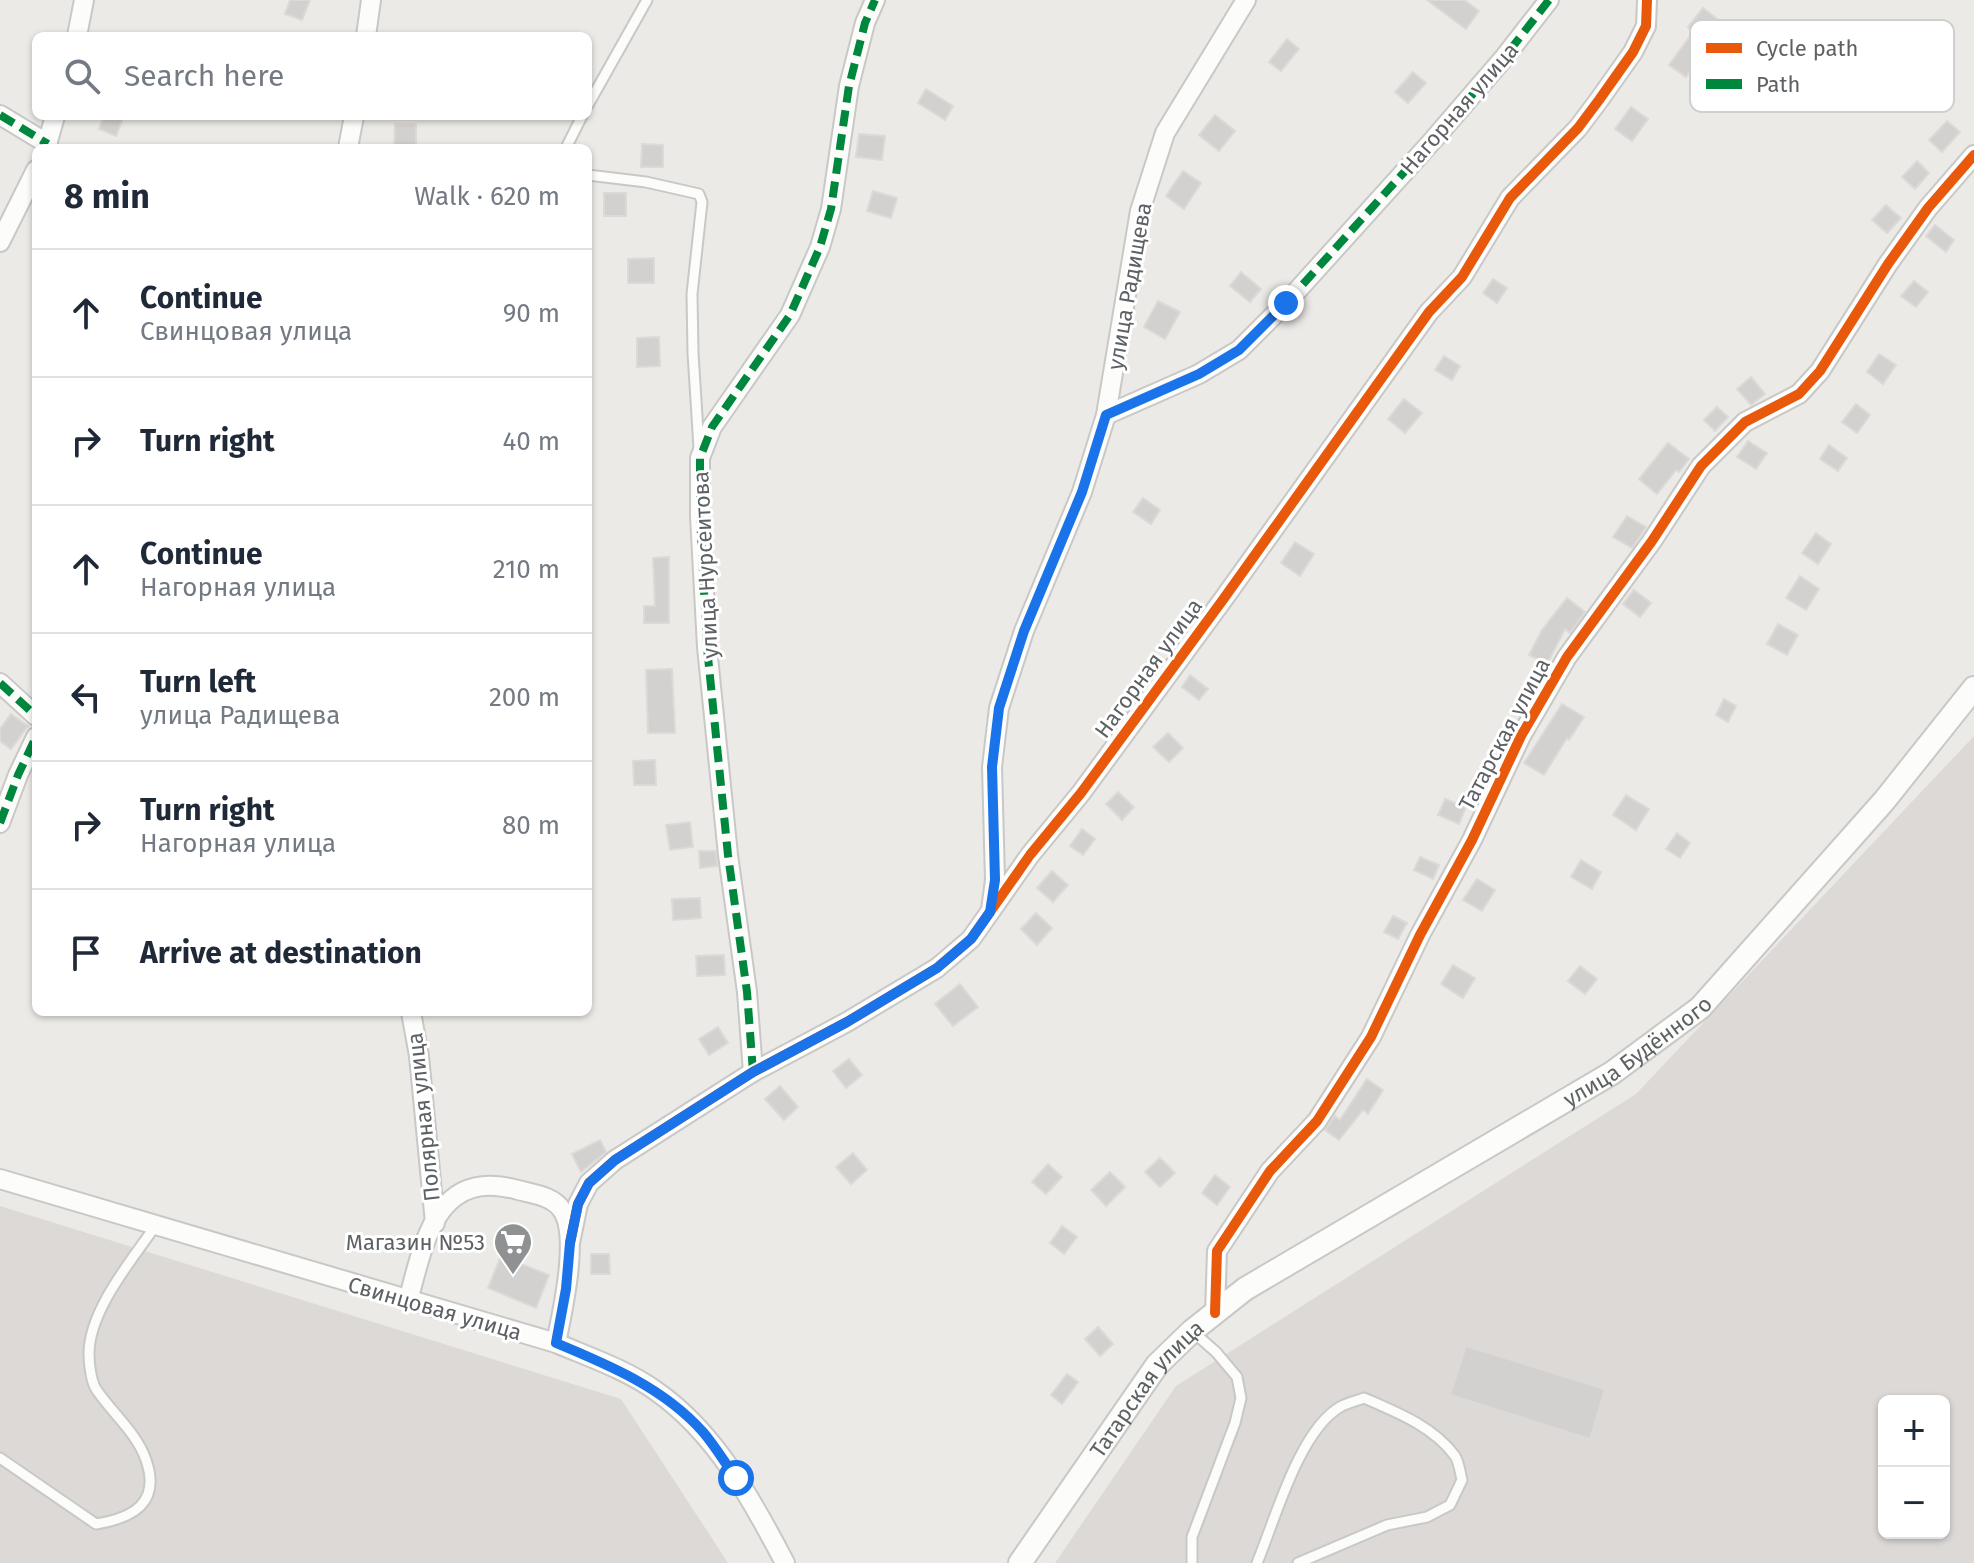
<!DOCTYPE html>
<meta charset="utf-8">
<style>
body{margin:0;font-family:"Fira Sans",sans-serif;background:#f2f2f3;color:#1f2937}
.controls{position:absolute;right:24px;bottom:24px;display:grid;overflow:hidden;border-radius:12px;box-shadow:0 2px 6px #0004}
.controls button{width:72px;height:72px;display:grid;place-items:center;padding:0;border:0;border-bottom:2px solid #e0e1e3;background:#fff;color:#1f2937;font:40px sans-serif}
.stop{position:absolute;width:24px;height:24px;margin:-18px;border:6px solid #1a73e8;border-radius:50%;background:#fff}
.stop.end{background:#1a73e8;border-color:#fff;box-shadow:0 2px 8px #0008}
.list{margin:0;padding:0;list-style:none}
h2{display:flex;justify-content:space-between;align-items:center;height:104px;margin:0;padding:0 32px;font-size:34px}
h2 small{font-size:26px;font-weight:400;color:#747a83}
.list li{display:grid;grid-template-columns:52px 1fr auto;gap:24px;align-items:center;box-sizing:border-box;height:128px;padding:0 32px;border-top:2px solid #e0e1e3}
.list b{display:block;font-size:30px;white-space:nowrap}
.list p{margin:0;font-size:26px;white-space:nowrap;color:#747a83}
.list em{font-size:26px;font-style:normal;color:#747a83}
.icon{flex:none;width:44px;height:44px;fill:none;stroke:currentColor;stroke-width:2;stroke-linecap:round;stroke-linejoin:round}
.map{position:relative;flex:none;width:1974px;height:1563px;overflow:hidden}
.search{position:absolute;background:#fff;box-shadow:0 2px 6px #0004;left:32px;top:32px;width:560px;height:88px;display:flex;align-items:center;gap:20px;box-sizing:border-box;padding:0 28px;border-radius:12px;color:#747a83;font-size:30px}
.panel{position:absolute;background:#fff;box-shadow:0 2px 6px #0004;left:32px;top:144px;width:560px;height:872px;border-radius:12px}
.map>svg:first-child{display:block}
</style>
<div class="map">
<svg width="1974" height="1563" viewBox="0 0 1974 1563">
<rect width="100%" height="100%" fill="#eceae7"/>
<g fill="#dcd9d7" fill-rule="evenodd">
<path d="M1974,736V1563H1055L1176,1386L1636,1094ZM1884,1401H1944V1533H1884Z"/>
<polygon points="0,1206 621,1399 728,1563 0,1563"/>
</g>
<g fill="#d3d1d0" stroke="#dcd9d6" stroke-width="2">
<polygon points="290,0 310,0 302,20 285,14"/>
<polygon points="1427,0 1464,0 1479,11 1466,29"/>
<polygon points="1703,8 1721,22 1694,56 1699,59 1686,77 1669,65 1693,32 1688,27"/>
<polygon points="1287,39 1299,49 1281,71 1269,62"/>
<polygon points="1413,72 1426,83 1408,103 1395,92"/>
<polygon points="926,89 953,106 945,120 918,103"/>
<polygon points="1631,107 1648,119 1632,141 1615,129"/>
<polygon points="1215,115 1235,131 1219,151 1199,135"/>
<polygon points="104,116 124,116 116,136 99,129"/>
<polygon points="1947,121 1960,132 1942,152 1929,140"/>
<polygon points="395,124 416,124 416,146 394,146"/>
<polygon points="859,134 885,136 882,160 856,157"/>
<polygon points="642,144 663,145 663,167 641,167"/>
<polygon points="1917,161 1929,173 1915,189 1902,177"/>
<polygon points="1183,171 1201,183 1184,209 1166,196"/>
<polygon points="873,191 897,198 891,218 867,211"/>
<rect x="604" y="193" width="22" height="23"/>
<polygon points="1886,205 1901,218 1887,233 1872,220"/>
<polygon points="1935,225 1954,240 1946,252 1926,236"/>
<polygon points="654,258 654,283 628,283 628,259"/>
<polygon points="1241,272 1261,289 1250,302 1230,286"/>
<polygon points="1493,279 1507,288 1497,303 1483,293"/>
<polygon points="1914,281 1928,292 1916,307 1901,296"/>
<polygon points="1158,301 1180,312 1165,339 1144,327"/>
<polygon points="659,337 660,366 637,367 637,338"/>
<polygon points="1879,354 1896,365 1883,384 1867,372"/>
<polygon points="1444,356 1460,366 1452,380 1435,370"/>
<polygon points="1751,377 1765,394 1751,405 1737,389"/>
<polygon points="1404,399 1422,413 1405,433 1388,419"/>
<polygon points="1856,404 1870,415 1857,433 1842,422"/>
<polygon points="1717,407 1728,417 1715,431 1704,420"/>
<polygon points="1748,441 1767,453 1756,469 1737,457"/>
<polygon points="1668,443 1689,459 1679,472 1676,470 1657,494 1639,479"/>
<polygon points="1829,445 1847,458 1838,471 1820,459"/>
<polygon points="1143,498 1160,510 1151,524 1133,512"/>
<polygon points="1627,516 1646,527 1632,548 1613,537"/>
<polygon points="1816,533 1831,544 1818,564 1802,553"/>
<polygon points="1295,542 1314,554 1300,576 1281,563"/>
<polygon points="669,557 669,623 644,623 644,606 655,606 653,558"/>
<polygon points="1800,576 1819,589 1806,610 1786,598"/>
<polygon points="1634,590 1651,603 1640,617 1623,604"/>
<polygon points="1567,598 1585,612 1570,633 1565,629 1547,664 1529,655 1542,630"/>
<polygon points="1778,624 1798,635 1787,655 1767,644"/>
<polygon points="672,669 675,733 648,733 646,670"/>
<polygon points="1190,675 1208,689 1199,700 1182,687"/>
<polygon points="1724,699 1736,706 1728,722 1716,715"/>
<polygon points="1562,704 1584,717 1569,740 1567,738 1544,775 1524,763"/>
<polygon points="11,714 28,726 11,749 0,741 0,729"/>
<polygon points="1168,733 1183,748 1169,762 1153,747"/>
<polygon points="655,760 656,785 634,785 633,761"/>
<polygon points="1118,792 1134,807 1122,820 1106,804"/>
<polygon points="1626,795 1649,809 1636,830 1613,815"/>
<polygon points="1445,799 1466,807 1459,824 1438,815"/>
<polygon points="690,822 693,847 670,850 666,825"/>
<polygon points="1082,829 1095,839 1083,855 1070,846"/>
<polygon points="1677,833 1690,843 1680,858 1666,849"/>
<polygon points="699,851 716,851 717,866 700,868"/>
<polygon points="1420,857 1439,865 1433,879 1414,870"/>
<polygon points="1581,860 1601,872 1592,889 1571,877"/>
<polygon points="1052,871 1068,885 1053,902 1037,888"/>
<polygon points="1477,879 1495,890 1482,911 1463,900"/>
<polygon points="700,898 701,918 673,920 672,899"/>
<polygon points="1036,913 1052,928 1037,945 1021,929"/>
<polygon points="1393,916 1407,923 1398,939 1384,932"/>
<polygon points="724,955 725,975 697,976 696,956"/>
<polygon points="1453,965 1475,978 1463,998 1441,984"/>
<polygon points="1580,966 1597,979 1585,994 1568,981"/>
<polygon points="960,984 978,1007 953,1026 935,1004"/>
<polygon points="718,1027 728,1043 709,1055 699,1039"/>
<polygon points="849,1059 862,1075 846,1088 833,1071"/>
<polygon points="1367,1079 1383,1090 1368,1114 1363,1110 1339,1140 1325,1130 1335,1116 1340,1120"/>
<polygon points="780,1086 798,1107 784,1120 765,1099"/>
<polygon points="600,1140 606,1152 581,1172 572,1154"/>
<polygon points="853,1153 867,1170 851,1184 836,1167"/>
<polygon points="1160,1158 1175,1173 1160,1187 1145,1172"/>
<polygon points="1048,1164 1062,1177 1046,1194 1032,1182"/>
<polygon points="1110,1172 1125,1187 1106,1206 1091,1190"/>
<polygon points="1215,1175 1230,1187 1217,1205 1202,1193"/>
<polygon points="1062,1226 1077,1237 1064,1254 1050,1243"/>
<polygon points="591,1254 609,1254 610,1274 591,1274"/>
<polygon points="501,1256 549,1275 536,1308 488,1288"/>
<polygon points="1098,1327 1113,1344 1100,1356 1085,1339"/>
<polygon points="1466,1346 1605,1389 1590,1439 1450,1395"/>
<polygon points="1067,1374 1078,1382 1062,1404 1051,1395"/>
</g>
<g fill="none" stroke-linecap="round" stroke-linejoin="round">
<g stroke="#c8c8c7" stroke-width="13">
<g id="service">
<polyline points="588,105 647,0"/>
<polyline points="566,148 582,116"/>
<polyline points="588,175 646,182 699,194 702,202 692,294 693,353 699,448"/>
<polyline points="1192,1331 1216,1352 1237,1377 1241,1398 1235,1423 1192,1537 1192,1563"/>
<path d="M0,1458L96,1524C133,1518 161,1503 146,1460C137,1433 111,1412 96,1389C91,1381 89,1364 89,1354C89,1310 132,1260 156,1225"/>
<path d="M1257,1563C1275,1520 1299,1431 1340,1407C1347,1403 1356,1401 1364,1398C1396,1412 1433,1426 1455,1456C1459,1462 1460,1472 1462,1480L1450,1505L1427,1517L1387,1525L1298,1563"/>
</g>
</g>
<g stroke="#c8c8c7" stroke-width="22">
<g id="minor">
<polyline points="77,36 84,0"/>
<polyline points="366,36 371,0"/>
<polyline points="0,115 48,144"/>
<polyline points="46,148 55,116"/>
<polyline points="348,148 354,116"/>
<polyline points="0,242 36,170"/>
<polyline points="1106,415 1199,374 1239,350 1286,303 1434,139 1503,59 1549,0"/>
<polyline points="0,683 36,716"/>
<polyline points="0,823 18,775 36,737"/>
<polyline points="991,910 995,880 992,767 999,708 1024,631 1082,492 1106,415 1140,211 1165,133 1246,0"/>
<polyline points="411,1012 419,1056 435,1223"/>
<polyline points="753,1072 747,992 728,855 707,647 700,516 700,458 712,427 790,315 820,247 831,209 849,86 865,23 875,0"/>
<path d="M0,1179L556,1343C589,1357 627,1370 656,1391C716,1433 752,1500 785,1563"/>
<polyline points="570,1243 578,1204 589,1183 615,1160 753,1072 847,1022 937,968 971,939 1030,855 1081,793 1222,601 1429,312 1462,277 1510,198 1578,128 1599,100 1633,52 1646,26 1647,0"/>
<path d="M408,1301C424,1241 437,1167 518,1190C533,1194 553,1196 562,1210C580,1236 562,1313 556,1343"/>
<polyline points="1215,1313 1217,1251 1270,1171 1317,1121 1371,1037 1420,935 1472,840 1521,736 1567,657 1652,541 1701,466 1745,422 1799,394 1820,371 1888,264 1928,208 1974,155"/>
</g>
</g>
<g stroke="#c8c8c7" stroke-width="26">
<g id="tertiary">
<path id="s1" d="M1020,1563L1157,1365L1192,1331L1245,1289L1612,1073L1700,1008L1884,801L1974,688"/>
</g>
</g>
<use href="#service" stroke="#fcfcfb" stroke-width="9"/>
<use href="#minor" stroke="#fcfcfb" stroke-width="18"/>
<use href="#tertiary" stroke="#fcfcfb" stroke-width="22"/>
<g stroke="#00873e" stroke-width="8" stroke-dasharray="16 8" stroke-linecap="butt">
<polyline points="0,115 48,144"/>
<polyline points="1106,415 1199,374 1239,350 1286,303 1434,139 1503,59 1549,0"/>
<polyline points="0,683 36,716"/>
<polyline points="0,823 18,775 36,737"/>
<polyline points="753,1072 747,992 728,855 707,647 700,516 700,458 712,427 790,315 820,247 831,209 849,86 865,23 875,0"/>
</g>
<g stroke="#fff" stroke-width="15">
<g id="cycleway">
<polyline points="570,1243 578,1204 589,1183 615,1160 753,1072 847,1022 937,968 971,939 1030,855 1081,793 1222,601 1429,312 1462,277 1510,198 1578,128 1599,100 1633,52 1646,26 1647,0"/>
<polyline points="1215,1313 1217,1251 1270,1171 1317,1121 1371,1037 1420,935 1472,840 1521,736 1567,657 1652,541 1701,466 1745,422 1799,394 1820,371 1888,264 1928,208 1974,155"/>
</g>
</g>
<use href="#cycleway" stroke="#e8590c" stroke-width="10"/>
</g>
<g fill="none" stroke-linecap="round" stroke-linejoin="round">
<path stroke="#1a73e8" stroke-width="10" d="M736,1478C725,1463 715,1446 703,1432C664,1388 609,1365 556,1343L566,1289L570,1243L578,1204L589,1183L615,1160L753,1072L847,1022L937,968L971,939L990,912L995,880L992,767L999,708L1024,631L1082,492L1106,415L1199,374L1239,350L1286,303"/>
</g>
<defs>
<g id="supermarket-pin" transform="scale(2)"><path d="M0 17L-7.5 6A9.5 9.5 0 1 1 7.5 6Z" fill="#8f9192" stroke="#fff"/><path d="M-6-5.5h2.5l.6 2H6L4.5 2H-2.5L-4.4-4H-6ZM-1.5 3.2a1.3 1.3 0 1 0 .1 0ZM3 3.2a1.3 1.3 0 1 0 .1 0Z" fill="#fff"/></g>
</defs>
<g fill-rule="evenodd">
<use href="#supermarket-pin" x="513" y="1242"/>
</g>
<g text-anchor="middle" stroke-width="6" stroke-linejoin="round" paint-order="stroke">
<g font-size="22" fill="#5d6164" stroke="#fff">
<text transform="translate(1459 108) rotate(-49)" y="8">Нагорная улица</text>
<text transform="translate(1129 286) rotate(-80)" y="8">улица Радищева</text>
<text transform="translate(705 565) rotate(-93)" y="8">улица Нурсеитова</text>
<text transform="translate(1148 668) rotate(-54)" y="8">Нагорная улица</text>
<text transform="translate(1504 734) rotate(-62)" y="8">Татарская улица</text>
<text dy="8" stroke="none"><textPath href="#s1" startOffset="816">улица Будённого</textPath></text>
<text transform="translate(423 1117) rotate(-96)" y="8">Полярная улица</text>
<text transform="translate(435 1308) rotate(16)" y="8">Свинцовая улица</text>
<text dy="8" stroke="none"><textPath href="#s1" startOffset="216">Татарская улица</textPath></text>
</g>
<g font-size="22" fill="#5d6164" stroke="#fff" text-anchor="end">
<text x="485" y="1250">Магазин №53</text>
</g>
</g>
<rect x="1690" y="20" width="264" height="92" rx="12" fill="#fff" stroke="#ced0d0" stroke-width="2"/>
<rect x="1706" y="43" width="36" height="10" fill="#e8590c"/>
<rect x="1706" y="79" width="36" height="10" fill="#00873e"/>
<g font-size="22" fill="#5d6164">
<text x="1756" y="56">Cycle path</text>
<text x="1756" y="92">Path</text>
</g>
</svg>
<div class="controls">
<button>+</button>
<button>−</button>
</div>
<div class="stop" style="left:736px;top:1478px"></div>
<div class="stop end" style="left:1286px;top:303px"></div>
<div class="search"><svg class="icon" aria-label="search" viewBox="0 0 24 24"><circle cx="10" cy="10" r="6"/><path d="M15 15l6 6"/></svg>Search here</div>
<section class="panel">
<h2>8 min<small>Walk · 620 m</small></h2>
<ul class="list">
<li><svg class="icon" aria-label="ahead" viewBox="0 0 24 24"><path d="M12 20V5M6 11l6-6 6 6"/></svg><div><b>Continue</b><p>Свинцовая улица</p></div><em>90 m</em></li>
<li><svg class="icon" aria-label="right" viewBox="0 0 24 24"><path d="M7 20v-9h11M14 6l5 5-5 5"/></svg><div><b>Turn right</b></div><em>40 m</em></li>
<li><svg class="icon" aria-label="ahead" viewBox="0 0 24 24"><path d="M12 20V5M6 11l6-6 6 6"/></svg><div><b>Continue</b><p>Нагорная улица</p></div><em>210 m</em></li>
<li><svg class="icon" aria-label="left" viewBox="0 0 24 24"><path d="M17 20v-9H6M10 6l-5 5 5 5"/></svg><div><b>Turn left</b><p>улица Радищева</p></div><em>200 m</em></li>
<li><svg class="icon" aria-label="right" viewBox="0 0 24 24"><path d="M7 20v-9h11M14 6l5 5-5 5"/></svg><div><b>Turn right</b><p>Нагорная улица</p></div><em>80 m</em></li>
<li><svg class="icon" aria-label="arrive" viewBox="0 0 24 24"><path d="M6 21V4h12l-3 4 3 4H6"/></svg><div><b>Arrive at destination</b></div></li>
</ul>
</section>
</div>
